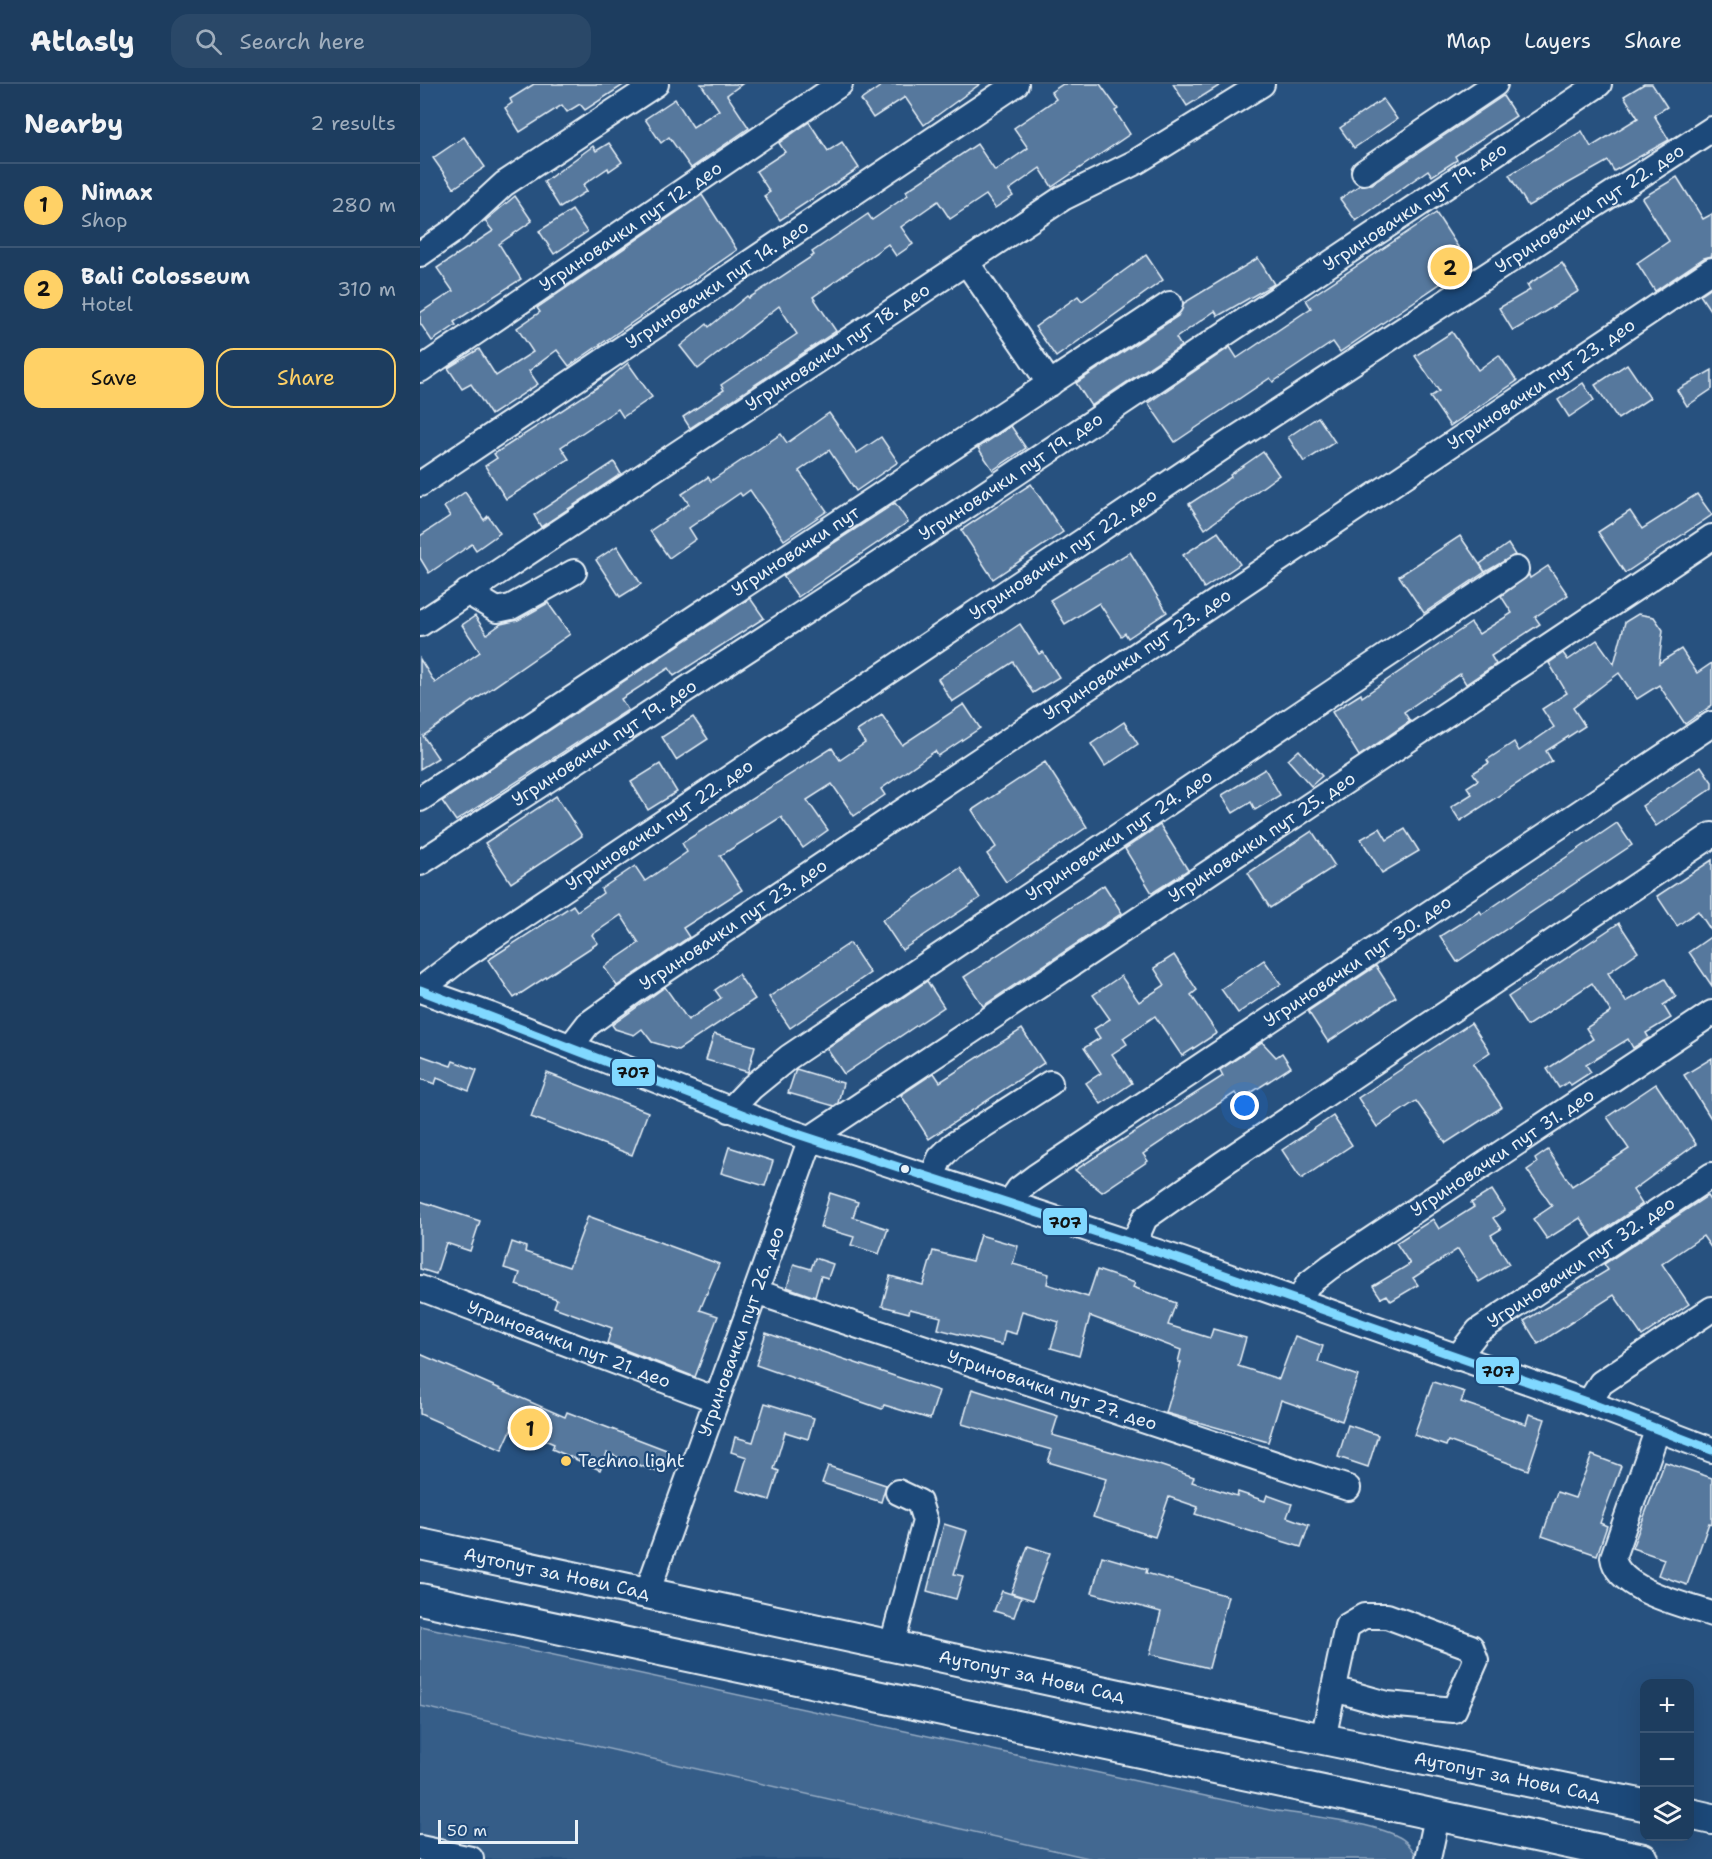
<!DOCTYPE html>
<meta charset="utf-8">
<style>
body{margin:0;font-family:"Shantell Sans",sans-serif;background:#2a4868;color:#f1f3f6}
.controls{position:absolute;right:18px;bottom:18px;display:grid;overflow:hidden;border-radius:12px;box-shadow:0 6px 24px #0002}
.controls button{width:54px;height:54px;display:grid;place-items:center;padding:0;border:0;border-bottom:2px solid #3b5674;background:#1d3d5f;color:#f1f3f6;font:30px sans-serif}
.scale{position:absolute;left:18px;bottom:15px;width:140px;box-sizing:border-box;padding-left:6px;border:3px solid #e8f1f8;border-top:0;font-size:16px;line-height:21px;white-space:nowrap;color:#e8f1f8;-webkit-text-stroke:4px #1f4a7a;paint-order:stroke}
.you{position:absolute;left:825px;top:1022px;width:21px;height:21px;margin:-15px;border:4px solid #fff;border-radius:50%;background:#1a73e8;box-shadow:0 0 0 9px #1a73e833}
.badge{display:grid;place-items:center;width:39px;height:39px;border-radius:50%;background:#ffd166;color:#111;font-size:20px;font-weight:700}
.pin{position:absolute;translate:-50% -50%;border:3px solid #fff;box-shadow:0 2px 6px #0006}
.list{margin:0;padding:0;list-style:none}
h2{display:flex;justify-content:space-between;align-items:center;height:78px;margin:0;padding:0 24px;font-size:26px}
h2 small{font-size:20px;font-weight:400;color:#a0aebd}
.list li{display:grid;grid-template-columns:39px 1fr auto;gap:18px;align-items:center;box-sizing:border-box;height:84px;padding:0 24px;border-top:2px solid #3b5674}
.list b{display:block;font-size:22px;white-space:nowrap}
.list p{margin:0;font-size:20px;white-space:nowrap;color:#a0aebd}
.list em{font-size:20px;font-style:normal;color:#a0aebd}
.actions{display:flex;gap:12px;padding:18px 24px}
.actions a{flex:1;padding:14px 0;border:2px solid #ffd166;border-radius:18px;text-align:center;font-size:21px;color:#ffd166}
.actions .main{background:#ffd166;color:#111}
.icon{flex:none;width:33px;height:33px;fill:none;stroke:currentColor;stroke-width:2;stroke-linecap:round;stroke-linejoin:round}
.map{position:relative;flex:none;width:1292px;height:1775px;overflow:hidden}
header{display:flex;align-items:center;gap:36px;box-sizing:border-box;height:84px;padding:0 30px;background:#1d3d5f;border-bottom:2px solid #3b5674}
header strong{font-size:28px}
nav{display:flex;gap:33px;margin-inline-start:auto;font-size:21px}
.search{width:420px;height:54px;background:#2a4868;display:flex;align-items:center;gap:15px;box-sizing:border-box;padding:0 21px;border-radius:18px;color:#a0aebd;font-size:22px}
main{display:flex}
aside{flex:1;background:#1d3d5f}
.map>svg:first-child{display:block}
</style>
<header>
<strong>Atlasly</strong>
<div class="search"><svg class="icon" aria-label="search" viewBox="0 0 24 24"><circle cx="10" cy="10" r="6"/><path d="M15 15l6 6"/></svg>Search here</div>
<nav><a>Map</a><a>Layers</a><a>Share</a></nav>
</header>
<main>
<aside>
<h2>Nearby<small>2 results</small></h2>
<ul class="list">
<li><span class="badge">1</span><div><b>Nimax</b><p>Shop</p></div><em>280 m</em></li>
<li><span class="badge">2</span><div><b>Bali Colosseum</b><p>Hotel</p></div><em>310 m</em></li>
</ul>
<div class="actions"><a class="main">Save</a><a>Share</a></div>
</aside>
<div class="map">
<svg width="1292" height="1775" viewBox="0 0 1292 1775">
<rect width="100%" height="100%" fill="#27517f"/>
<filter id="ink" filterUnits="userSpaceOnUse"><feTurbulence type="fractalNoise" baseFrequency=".0167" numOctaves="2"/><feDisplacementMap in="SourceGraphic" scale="12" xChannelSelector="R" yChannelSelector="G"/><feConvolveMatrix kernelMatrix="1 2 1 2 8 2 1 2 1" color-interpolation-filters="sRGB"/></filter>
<g filter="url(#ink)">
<polygon fill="#355d88" points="0,1622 549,1747 666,1775 0,1775"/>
<path fill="#436891" stroke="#96acc4" stroke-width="1.5" d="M0,1542L850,1726C882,1731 950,1738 977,1752C987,1756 993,1766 999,1775H673L0,1622Z"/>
<g fill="#57789d" stroke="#e8f1f8" stroke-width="1.5">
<polygon points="114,0 205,0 165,26 160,20 147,28 142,21 100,48 85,24 92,19 90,15"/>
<polygon points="281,0 322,0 307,11 329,44 271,84 249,53 241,59 225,35 255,15 273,43 299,26"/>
<polygon points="464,0 560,0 504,41 485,13 453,34 441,16"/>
<polygon points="643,0 680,0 698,25 695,27 710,50 632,103 620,84 589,106 593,112 575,124 566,111 530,135 518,117 481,143 493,160 476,172 468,160 393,213 416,247 270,344 263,333 304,306 301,301 377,250 359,222 278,285 260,262 287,240 289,243 327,212 329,214 394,171 392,168 448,130 452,136 488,111 486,107 557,60 575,87 608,64 594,44 636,15 631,8"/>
<polygon points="753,0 802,0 767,22"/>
<polygon points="1224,0 1232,0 1247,23 1234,31 1249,56 1194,87 1188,77 1108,122 1089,91 1162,47 1171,63 1218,34 1204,12"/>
<polygon points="1083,12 1096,32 1035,72 1037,76 1012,92 1008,86 936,137 920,115 940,101 952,100"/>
<polygon points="963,15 977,35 934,64 920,44"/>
<polygon points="389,38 408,67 422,58 439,84 360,136 344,112 350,108 336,87 365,68 359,59"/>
<polygon points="44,53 65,83 34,104 13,74"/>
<polygon points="189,59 202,78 189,87 188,84 163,101 167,107 140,124 124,98 173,62 176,67"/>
<polygon points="1257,93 1283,135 1292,130 1292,172 1284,174 1235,207 1217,179 1249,157 1222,114"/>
<polygon points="282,111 317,166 149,282 137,266 109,287 118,300 71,331 51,300 42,305 28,284 59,265 76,292 113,268 97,244 120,228 117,224"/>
<polygon points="95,112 112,137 79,160 101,195 34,238 36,241 12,257 0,239 0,229 33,207 17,184 73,147 65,137"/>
<polygon points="152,126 167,148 134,170 119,147"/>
<polygon points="1016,129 1049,180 920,268 913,258 853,298 850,294 755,358 728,319 810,263 817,274 891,224 886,216"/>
<polygon points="726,171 743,196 636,273 615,243 658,212 662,217"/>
<polygon points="838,174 854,200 798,232 795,227 756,254 761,262 671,322 656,299 758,232 764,219"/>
<polygon points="1142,179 1159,207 1093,247 1079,224 1110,206 1107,201"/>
<polygon points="1292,203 1292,229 1280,211"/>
<polygon points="1032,248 1058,286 1079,271 1097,297 1030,342 1010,313 1019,307 995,272"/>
<polygon points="208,279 232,313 203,333 198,325 141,363 149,375 86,415 65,382 77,374 74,370 181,301"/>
<polygon points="1207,280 1230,314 1198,335 1175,301"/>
<polygon points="1292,286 1292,305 1267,322 1257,306"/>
<polygon points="1163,299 1174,316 1149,333 1138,316"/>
<polygon points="409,329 437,369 461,353 478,378 436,407 409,366 379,387 407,427 364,456 330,406 322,412 320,409 269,444 276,455 249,474 230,447 269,420 262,410 288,393 291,397 361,350 367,359"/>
<polygon points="898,333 915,358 884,378 868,353"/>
<polygon points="591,342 606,364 573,386 558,364"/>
<polygon points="843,368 859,391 785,445 769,420 811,393 810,391"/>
<polygon points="194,378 201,390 121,443 114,431"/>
<polygon points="611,400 643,448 573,495 541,446"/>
<polygon points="45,408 64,436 68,432 80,449 56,466 52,460 9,489 0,474 0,452 30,432 24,423"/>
<polygon points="1277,410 1292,431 1205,489 1178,448 1210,427 1222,445"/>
<polygon points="475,419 488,438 378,513 363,492"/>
<polygon points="798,448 820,480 784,504 763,471"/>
<polygon points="1040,452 1065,488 1004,529 979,492"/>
<polygon points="1088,460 1095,471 1065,488 1060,480"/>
<polygon points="197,462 221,500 200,513 176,476"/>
<polygon points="710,468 747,528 708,554 705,549 701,552 679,519 645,540 630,516"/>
<polygon points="1128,482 1148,511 1115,533 1120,540 1071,572 1076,580 1046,600 1040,590 984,628 990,637 939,672 912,628 941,610 942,613 1051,539 1059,550 1092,529 1081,512 1109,491 1110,494"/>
<polygon points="330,514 344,534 254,592 249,584 201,615 208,626 36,737 22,717"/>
<polygon points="128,519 150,550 3,652 18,674 0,685 0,575 15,599 60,568 42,541 55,532 67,550 81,540 98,536"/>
<polygon points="1218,530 1234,533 1243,546 1239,579 1261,565 1277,589 1292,579 1292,621 1265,640 1239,601 1217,615 1199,589 1153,624 1165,642 1126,667 1132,677 1040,737 1031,723 1052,710 1047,703 1058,696 1053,689 1069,679 1067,676 1094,658 1099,667 1134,643 1122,625 1147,609 1129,579 1143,569 1148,576 1177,556 1194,580 1205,538"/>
<polygon points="600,540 619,570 623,568 639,593 613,609 593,578 532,618 518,595"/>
<polygon points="544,620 560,644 518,672 515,667 461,705 465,711 434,732 412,700 387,716 408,746 383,764 361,733 300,772 322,806 263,844 269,853 197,902 184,883 219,859 201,831 172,851 178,859 94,914 68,876 153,821 157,827 183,809 181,805 215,782 225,797 267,768 262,759 412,664 420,676 445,659 437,647 462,631 482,661"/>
<polygon points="273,633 288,655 256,676 242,653"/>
<polygon points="704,638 718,660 685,682 671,660"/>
<polygon points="879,666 902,692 891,702 868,676"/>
<polygon points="625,678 667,743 586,798 567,770 576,763 552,726"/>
<polygon points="240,680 257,708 228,726 211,698"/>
<polygon points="1281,682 1292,698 1292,704 1236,742 1222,722"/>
<polygon points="845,685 860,711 835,726 831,718 813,729 802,711"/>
<polygon points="136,712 162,752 91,799 65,759"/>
<polygon points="1197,739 1212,761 1037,878 1020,852 1060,827 1062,830"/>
<polygon points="740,741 768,786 732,809 705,765"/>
<polygon points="960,744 967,756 985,745 999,767 962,789 941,755"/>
<polygon points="892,747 915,782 850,824 828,789"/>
<polygon points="1292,776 1292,848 1278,827 1257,842 1237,812"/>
<polygon points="540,784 560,814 482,866 462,836"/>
<polygon points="684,801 702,829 563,922 544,893"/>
<polygon points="1199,839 1218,868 1188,889 1206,918 1245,895 1256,913 1243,921 1251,934 1226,949 1229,954 1213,964 1208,955 1166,981 1171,988 1151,1001 1148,998 1139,1004 1127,985 1173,955 1166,944 1191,928 1172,899 1107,942 1088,913"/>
<polygon points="1292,852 1292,902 1269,868"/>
<polygon points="430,859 450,889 370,944 349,913"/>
<polygon points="754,871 777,906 771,911 797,949 762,972 735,932 703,954 707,960 692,970 712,999 681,1020 666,999 681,989 664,964 680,954 674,945 690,935 673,911 701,892 719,918 745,901 734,884"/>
<polygon points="844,876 861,900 818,929 801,905"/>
<polygon points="956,882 976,913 908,958 888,927"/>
<polygon points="318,890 335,915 258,966 232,958 222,945 214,951 195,945 192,941 245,903 268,936 301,914 295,906"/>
<polygon points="507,897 524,923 424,990 407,965"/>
<polygon points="1051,939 1070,968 1053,980 1082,1023 1026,1059 996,1017 957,1043 938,1014"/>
<polygon points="602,945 624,979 509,1055 481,1011 514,989 520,998"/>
<polygon points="294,950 335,962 328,988 286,976"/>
<polygon points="842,958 856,973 862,969 871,983 820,1016 815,1009 772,1037 723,1070 728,1077 682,1108 655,1086 803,992 800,986"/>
<polygon points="0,971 31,982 33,977 57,986 49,1007 17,994 15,1000 0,995"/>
<polygon points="1292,974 1292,1036 1264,991"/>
<polygon points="376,985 423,999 418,1019 414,1022 368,1009"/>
<polygon points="127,989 228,1028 212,1071 111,1033"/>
<polygon points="1236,1000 1276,1060 1213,1106 1222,1120 1173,1153 1160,1134 1127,1155 1113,1135 1132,1122 1107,1086 1117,1079 1115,1075 1128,1066 1152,1102 1209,1065 1187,1033"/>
<polygon points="913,1032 932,1061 881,1095 862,1066"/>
<polygon points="309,1063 353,1077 345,1102 301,1089"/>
<polygon points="1072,1106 1085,1126 1073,1134 1081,1145 1071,1151 1089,1180 1059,1198 1038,1165 993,1194 998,1201 971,1217 967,1211 961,1214 953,1202 990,1180 976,1159 1013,1135 1019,1145 1054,1123 1051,1119"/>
<polygon points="410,1109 438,1118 433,1133 468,1145 459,1170 431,1161 434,1153 400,1143"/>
<polygon points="1287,1112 1292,1119 1292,1165 1283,1152 1242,1180 1269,1220 1222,1252 1194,1211 1118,1260 1104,1237 1188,1186 1184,1180"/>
<polygon points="0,1117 60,1137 50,1167 26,1159 16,1190 0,1185"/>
<polygon points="168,1132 299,1180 280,1226 298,1232 275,1293 187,1259 192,1244 134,1223 137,1215 96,1201 100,1189 84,1184 92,1158 106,1163 105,1168 149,1183"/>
<polygon points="560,1151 598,1162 593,1180 629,1190 627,1200 668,1213 677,1186 715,1199 713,1203 756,1219 748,1241 790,1254 793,1245 826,1254 818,1282 859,1295 875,1252 903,1262 898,1278 938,1292 922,1337 861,1316 848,1358 746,1329 761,1278 758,1278 761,1266 670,1232 659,1272 631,1264 639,1238 602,1227 596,1250 585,1247 582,1261 518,1245 521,1233 490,1225 489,1229 462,1222 470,1192 503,1201 513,1167 552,1177"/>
<polygon points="395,1174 413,1180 408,1194 401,1192 395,1213 367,1203 374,1180 391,1185"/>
<polygon points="346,1249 519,1307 510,1335 464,1321 462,1325 336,1281"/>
<polygon points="0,1270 145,1333 147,1328 249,1367 240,1389 187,1369 180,1386 132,1365 134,1360 93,1342 82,1366 0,1330"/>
<polygon points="1013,1298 1045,1308 1041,1318 1106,1340 1109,1330 1125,1335 1108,1386 1028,1357 1026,1362 994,1351"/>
<polygon points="552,1305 638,1332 632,1351 739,1381 774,1393 772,1398 817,1412 818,1408 845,1417 847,1411 872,1420 867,1433 889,1441 881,1463 775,1430 778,1423 749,1413 735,1453 673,1433 686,1395 628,1378 632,1366 542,1340"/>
<polygon points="345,1319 394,1334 388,1355 365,1348 354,1385 359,1387 350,1416 317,1406 327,1373 311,1368 315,1353 333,1358"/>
<polygon points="928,1341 958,1351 948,1383 918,1373"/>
<polygon points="1172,1371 1201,1382 1180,1439 1187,1442 1177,1471 1122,1452 1137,1408 1155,1414"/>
<polygon points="1245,1378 1292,1394 1292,1440 1289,1439 1267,1501 1238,1491 1244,1475 1212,1464"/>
<polygon points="408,1382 466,1401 461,1418 402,1399"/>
<polygon points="524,1440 547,1447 534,1490 543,1492 536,1515 507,1507"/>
<polygon points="608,1462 630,1469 613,1516 591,1509"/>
<polygon points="682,1472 727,1485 726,1489 808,1512 789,1584 730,1570 741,1528 672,1509"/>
<polygon points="582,1507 601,1513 594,1533 574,1527"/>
</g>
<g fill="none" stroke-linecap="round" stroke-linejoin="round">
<g stroke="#e8f1f8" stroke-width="28">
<g id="minor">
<polyline points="944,88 1075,0"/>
<polyline points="0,170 33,147 84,100 236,0"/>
<polyline points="547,179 630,300"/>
<path id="s1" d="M0,286L420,0"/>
<path id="s2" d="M0,400L596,0"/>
<polyline points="47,508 77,526 91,523 154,488"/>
<path id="s3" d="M0,540L643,114L716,78L842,0"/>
<path id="s4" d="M0,715L750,220"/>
<path id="s5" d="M0,779L541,426L1179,0"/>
<path id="s6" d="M0,906L44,872L815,355L1292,45"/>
<polyline points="0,906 70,931 353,1042 762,1176 1169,1319 1292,1366"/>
<path id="s7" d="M151,962L168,940L217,905L1292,186"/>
<path id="s8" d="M310,1026L331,1004L369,973L1096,485"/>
<path id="s9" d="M391,1054L1292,453"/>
<polyline points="512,1093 520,1074 533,1061 630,999"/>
<path id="s10" d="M590,1118L599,1105L615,1093L1292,640"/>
<polyline points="714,1159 725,1134 802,1080 1292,751"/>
<path id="s11" d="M0,1204L297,1316"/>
<path id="s12" d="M336,1208L928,1404"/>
<path id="s13" d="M879,1217L888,1200L910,1183L1292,929"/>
<path id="s14" d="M1037,1274L1058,1247L1292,1091"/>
<polyline points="1169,1319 1181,1299 1292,1225"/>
<path d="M1237,1347L1193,1473C1197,1506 1265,1521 1292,1530"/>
<path id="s15" d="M227,1509L391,1054"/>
<polyline points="472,1561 505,1437 499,1418 478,1408"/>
<polyline points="903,1655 927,1542 944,1532 967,1532 1051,1563 1056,1576 1034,1626 967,1620 914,1605"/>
<polyline points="0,1764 51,1775"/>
<polyline points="1008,1775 1017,1733"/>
</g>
</g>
<g stroke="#e8f1f8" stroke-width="34">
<g id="major">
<path id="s16" d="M0,1460L903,1655L1224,1721"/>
<polyline points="0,1515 1223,1775"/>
<polyline points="1270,1730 1292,1735"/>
</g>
</g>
<use href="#minor" stroke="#1f4a7a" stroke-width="24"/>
<use href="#major" stroke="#1f4a7a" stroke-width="30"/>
<g stroke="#1f4a7a" stroke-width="14">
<polyline id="bus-1" points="0,906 353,1042 762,1176 1169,1319 1292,1366"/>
</g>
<use href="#bus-1" stroke="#80d8ff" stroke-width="9"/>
</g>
</g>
<circle fill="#e8f1f8" stroke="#1f4a7a" stroke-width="2" cx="485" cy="1085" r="5"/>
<circle fill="#ffd166" stroke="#1f4a7a" stroke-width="2" cx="146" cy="1377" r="6"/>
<g text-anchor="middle" stroke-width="4.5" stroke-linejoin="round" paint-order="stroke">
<g font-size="18" fill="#e8f1f8" stroke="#1f4a7a">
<text dy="6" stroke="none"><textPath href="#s5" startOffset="1192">Угриновачки пут 19. део</textPath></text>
<text dy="6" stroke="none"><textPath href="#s6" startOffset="1407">Угриновачки пут 22. део</textPath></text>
<text dy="6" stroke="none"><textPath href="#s1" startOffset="255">Угриновачки пут 12. део</textPath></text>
<text dy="6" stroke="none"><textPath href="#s2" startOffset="358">Угриновачки пут 14. део</textPath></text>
<text dy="6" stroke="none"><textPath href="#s3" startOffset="501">Угриновачки пут 18. део</textPath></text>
<text dy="6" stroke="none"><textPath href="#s7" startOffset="1176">Угриновачки пут 23. део</textPath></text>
<text dy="6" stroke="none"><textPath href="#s5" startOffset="706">Угриновачки пут 19. део</textPath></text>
<text dy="6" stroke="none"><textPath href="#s4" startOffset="450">Угриновачки пут</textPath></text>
<text dy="6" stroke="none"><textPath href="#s6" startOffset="777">Угриновачки пут 22. део</textPath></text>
<text dy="6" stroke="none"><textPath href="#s7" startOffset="690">Угриновачки пут 23. део</textPath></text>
<text dy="6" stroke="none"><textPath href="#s5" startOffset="220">Угриновачки пут 19. део</textPath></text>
<text dy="6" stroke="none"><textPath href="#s6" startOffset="291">Угриновачки пут 22. део</textPath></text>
<text dy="6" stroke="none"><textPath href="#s8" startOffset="477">Угриновачки пут 24. део</textPath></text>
<text dy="6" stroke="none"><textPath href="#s9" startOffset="542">Угриновачки пут 25. део</textPath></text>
<text dy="6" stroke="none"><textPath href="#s7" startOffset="204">Угриновачки пут 23. део</textPath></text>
<text dy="6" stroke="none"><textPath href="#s10" startOffset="424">Угриновачки пут 30. део</textPath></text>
<text dy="6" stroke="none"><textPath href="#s13" startOffset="254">Угриновачки пут 31. део</textPath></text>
<text dy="6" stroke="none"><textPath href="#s14" startOffset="158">Угриновачки пут 32. део</textPath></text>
<text dy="6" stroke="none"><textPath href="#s15" startOffset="278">Угриновачки пут 26. део</textPath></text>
<text dy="6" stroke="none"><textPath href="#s11" startOffset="159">Угриновачки пут 21. део</textPath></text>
<text dy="6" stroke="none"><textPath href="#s12" startOffset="312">Угриновачки пут 27. део</textPath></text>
<text dy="6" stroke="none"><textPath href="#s16" startOffset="140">Аутопут за Нови Сад</textPath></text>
<text dy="6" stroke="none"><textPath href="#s16" startOffset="626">Аутопут за Нови Сад</textPath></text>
<text dy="6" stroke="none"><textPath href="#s16" startOffset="1112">Аутопут за Нови Сад</textPath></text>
</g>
<g font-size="18" fill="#e8f1f8" stroke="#1f4a7a" text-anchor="start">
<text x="158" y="1383">Techno light</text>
</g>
</g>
<g stroke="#1f4a7a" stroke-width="2">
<rect x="191" y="974" width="45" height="29" rx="6" fill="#80d8ff"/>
<rect x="622" y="1123" width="46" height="29" rx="6" fill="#80d8ff"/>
<rect x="1055" y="1272" width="45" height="29" rx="6" fill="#80d8ff"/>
</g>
<g font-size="16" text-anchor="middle" font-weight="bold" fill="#111">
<text x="213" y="994">707</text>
<text x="645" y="1144">707</text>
<text x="1078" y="1293">707</text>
</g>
</svg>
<div class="controls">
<button>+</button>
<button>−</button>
<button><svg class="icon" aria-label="layers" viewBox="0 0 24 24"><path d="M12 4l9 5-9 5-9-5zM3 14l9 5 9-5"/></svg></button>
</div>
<div class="scale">50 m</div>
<div class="you"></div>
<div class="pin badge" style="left:110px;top:1344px">1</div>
<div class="pin badge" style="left:1030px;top:183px">2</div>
</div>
</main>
